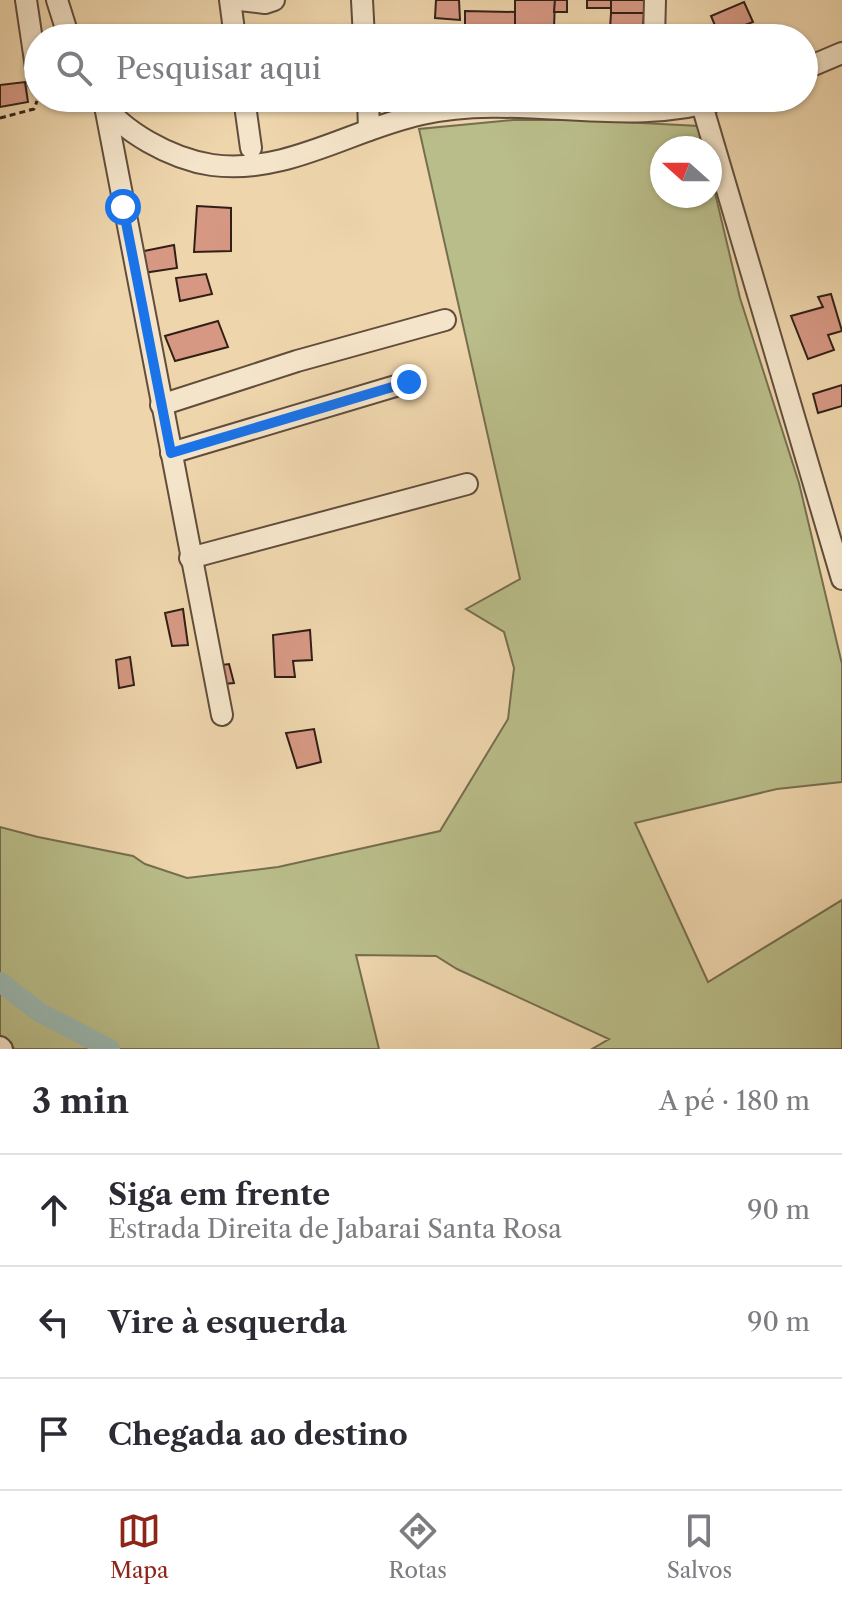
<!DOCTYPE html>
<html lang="pt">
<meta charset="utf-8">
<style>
body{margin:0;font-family:"Libre Caslon Text",serif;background:#f7f7f7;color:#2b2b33}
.compass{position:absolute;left:650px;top:136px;width:72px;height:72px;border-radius:50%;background:#fff;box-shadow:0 2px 6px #0004;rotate:291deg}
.stop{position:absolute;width:24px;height:24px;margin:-18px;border:6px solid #1a73e8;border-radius:50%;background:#fff}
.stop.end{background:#1a73e8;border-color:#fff;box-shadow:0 2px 8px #0008}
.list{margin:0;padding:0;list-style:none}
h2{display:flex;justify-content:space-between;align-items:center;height:104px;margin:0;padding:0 32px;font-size:34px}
h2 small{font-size:26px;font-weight:400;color:#7c7c81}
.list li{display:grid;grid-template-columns:52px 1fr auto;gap:24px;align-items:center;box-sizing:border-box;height:112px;padding:0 32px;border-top:2px solid #e1e1e2}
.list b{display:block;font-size:30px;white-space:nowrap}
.list p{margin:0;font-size:26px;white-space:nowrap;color:#7c7c81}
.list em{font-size:26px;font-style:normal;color:#7c7c81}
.icon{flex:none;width:44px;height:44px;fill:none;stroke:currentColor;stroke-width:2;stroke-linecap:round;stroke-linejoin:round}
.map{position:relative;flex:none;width:842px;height:1049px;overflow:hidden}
.search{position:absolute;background:#fff;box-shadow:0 2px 6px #0004;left:24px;right:24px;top:24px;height:88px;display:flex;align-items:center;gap:20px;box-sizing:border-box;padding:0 28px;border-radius:44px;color:#7c7c81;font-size:30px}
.sheet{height:440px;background:#fff}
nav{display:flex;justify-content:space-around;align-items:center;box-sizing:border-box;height:112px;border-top:2px solid #e1e1e2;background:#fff;font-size:22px;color:#7c7c81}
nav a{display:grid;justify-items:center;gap:4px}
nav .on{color:#8f2418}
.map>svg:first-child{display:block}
</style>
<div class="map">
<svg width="842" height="1049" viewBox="0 0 842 1049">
<rect width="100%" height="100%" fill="#eed5ac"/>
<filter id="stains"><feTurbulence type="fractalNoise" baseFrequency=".0025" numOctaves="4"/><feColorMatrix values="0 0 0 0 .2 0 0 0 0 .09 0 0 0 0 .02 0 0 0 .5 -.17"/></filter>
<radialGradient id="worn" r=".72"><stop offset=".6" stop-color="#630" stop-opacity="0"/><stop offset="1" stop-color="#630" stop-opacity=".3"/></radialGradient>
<polygon fill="#b9bd89" stroke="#766e50" stroke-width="2" points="513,120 584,120 699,126 704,148 662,148 662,196 710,196 710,172 740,298 799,483 842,664 842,782 777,789 635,823 708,982 842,900 842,1049 592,1049 609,1039 457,969 436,956 356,955 379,1049 15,1049 0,1039 0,827 38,837 133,856 145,864 187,878 278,867 440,831 508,719 514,668 504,632 466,609 520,579 419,129"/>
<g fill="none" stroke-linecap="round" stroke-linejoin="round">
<polyline stroke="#9bb8b1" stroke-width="20" points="0,982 39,1012 110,1049"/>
</g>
<g fill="#d69883" stroke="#322017" stroke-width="2">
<polygon points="436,0 459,0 460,20 435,18"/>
<polygon points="515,0 555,0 554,28 515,27"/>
<polygon points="555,0 567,0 567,12 554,12"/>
<rect x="587" y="0" width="24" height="8"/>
<rect x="611" y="0" width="33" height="13"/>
<polygon points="744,2 753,22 719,35 711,16"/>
<polygon points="465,11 515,12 515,27 465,27"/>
<polygon points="611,13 644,13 643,29 610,29"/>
<polygon points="610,29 633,29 633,38 609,38"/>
<polygon points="25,82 28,102 0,107 0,85"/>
<polygon points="197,206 231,208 231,251 194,252"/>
<polygon points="174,245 177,268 143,273 139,252"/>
<polygon points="206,274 212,294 180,301 176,278"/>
<polygon points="831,294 842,331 828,335 834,350 808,359 791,316 823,307 818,297"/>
<polygon points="218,321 228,347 175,361 165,336"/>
<polygon points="842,385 842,406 818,413 813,394"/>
<polygon points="183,609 188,645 172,646 165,613"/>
<polygon points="310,630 312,660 293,661 295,677 275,677 273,635"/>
<polygon points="130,657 134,685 119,688 116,660"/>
<polygon points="229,664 234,683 224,684 221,665"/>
<polygon points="314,729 321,762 297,768 286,733"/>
</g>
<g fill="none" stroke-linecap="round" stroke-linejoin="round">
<g stroke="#614d3c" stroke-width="24">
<g id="minor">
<polyline points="26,0 38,81"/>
<polyline points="57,0 69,38"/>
<polyline points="230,0 235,38"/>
<polyline points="240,0 265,3 274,0"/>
<polyline points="362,0 364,38"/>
<polyline points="654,38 655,0"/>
<polyline points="804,69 842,53"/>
<path d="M99,98C121,132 172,159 212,165C286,175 352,129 422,114C521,92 627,130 724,98"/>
<polyline points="244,98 251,148"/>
<polyline points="368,98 369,130"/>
<polyline points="702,105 842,579"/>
<polyline points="105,106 222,715"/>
<polyline points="161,405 297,361 445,320"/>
<polyline points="171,453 409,382"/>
<polyline points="190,558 467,484"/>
<polyline points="0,1047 2,1049"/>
</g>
</g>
<polyline stroke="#322017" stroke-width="3" stroke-dasharray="6 4" stroke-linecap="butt" points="0,118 34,109 37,101"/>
<use href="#minor" stroke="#f4e4c9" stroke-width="20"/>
</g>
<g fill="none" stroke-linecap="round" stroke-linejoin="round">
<polyline stroke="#1a73e8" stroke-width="10" points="123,207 171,453 409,382"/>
</g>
<rect width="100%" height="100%" filter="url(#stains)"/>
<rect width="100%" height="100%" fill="url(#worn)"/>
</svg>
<svg class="compass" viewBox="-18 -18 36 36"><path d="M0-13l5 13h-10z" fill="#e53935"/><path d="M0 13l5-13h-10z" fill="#7c7c81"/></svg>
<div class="stop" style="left:123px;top:207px"></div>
<div class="stop end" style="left:409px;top:382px"></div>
<div class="search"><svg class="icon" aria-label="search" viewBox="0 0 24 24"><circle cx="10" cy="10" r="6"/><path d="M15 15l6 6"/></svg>Pesquisar aqui</div>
</div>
<section class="sheet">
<h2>3 min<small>A pé · 180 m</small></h2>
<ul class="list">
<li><svg class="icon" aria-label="ahead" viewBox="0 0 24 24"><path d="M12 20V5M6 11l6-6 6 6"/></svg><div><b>Siga em frente</b><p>Estrada Direita de Jabarai Santa Rosa</p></div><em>90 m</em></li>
<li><svg class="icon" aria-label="left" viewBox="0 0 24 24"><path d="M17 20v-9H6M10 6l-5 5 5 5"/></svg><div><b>Vire à esquerda</b></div><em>90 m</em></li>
<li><svg class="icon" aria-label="arrive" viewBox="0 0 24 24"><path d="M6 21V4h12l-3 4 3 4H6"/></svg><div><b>Chegada ao destino</b></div></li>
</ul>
</section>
<nav>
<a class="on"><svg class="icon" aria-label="map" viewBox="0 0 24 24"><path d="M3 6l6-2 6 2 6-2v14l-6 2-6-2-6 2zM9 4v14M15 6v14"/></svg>Mapa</a>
<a><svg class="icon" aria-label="directions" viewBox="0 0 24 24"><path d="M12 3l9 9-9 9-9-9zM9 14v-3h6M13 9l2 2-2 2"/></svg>Rotas</a>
<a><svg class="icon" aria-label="saved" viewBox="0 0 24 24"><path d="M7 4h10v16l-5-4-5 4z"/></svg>Salvos</a>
</nav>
